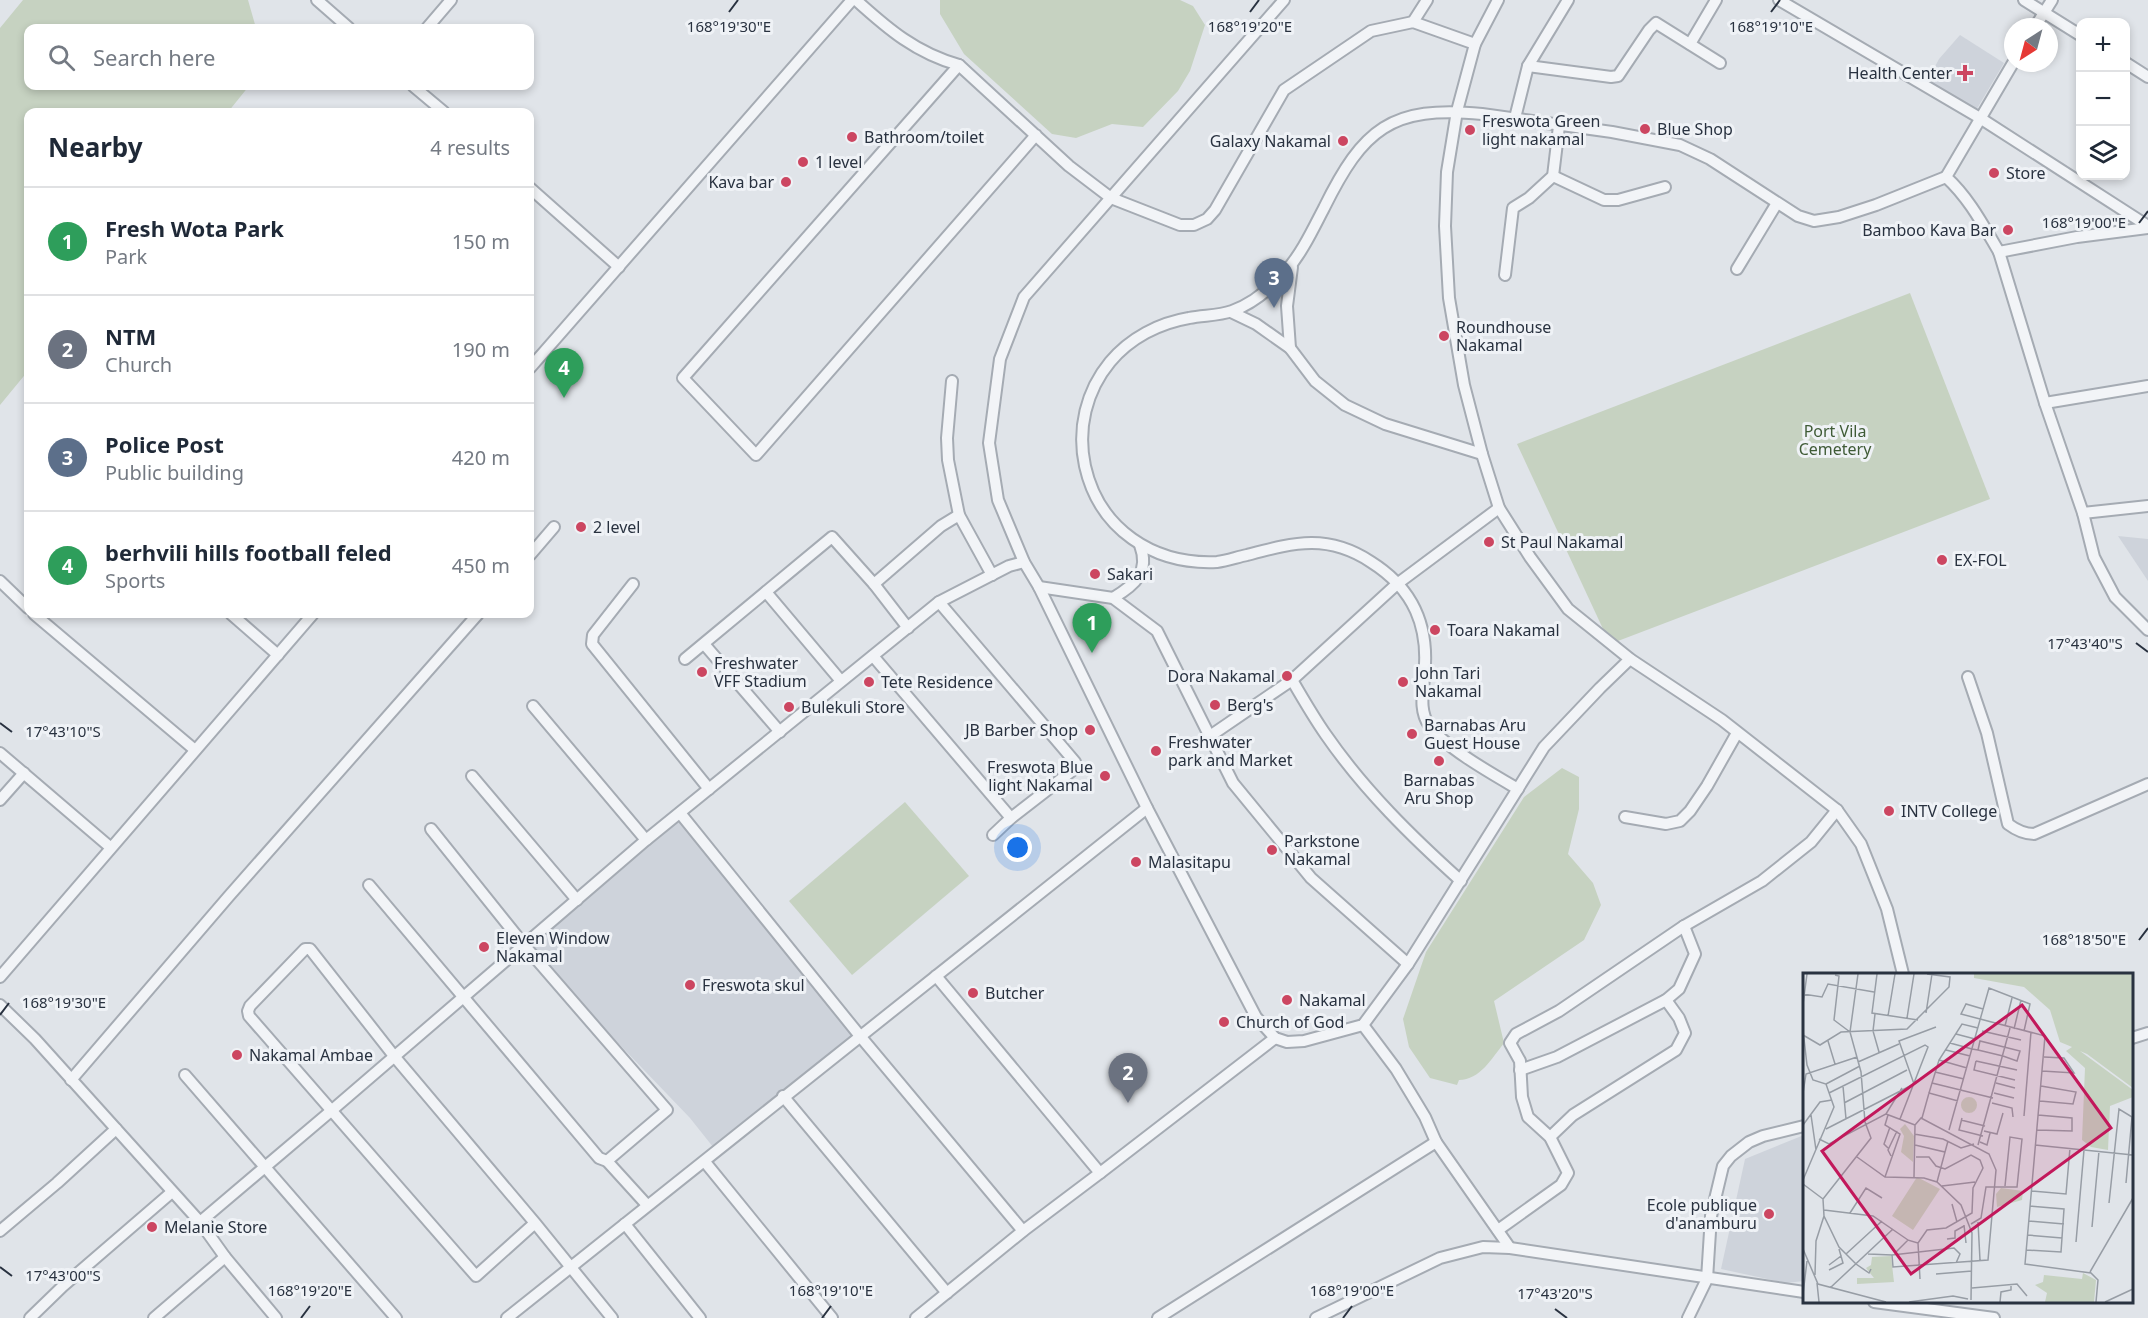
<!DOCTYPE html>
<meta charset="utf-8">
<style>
body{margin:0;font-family:"Noto Sans",sans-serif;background:#f6f6f7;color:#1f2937}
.controls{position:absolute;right:18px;top:18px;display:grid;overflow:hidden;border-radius:12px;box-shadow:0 3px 9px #0003}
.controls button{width:54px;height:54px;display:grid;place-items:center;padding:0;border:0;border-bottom:2px solid #e0e1e3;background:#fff;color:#1f2937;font:30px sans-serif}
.compass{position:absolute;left:2004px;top:18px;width:54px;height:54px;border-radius:50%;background:#fff;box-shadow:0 3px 9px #0003;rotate:216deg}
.you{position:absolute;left:1018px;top:848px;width:21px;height:21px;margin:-15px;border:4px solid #fff;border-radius:50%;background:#1a73e8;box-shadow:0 0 0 9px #1a73e833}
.badge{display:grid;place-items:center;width:39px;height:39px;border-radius:50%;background:#1a73e8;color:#fff;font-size:20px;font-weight:700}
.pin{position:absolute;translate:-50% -50px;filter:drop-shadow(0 2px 3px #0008)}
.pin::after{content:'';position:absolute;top:32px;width:21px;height:18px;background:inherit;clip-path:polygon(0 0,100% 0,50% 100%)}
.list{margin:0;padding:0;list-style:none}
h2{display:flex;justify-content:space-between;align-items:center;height:78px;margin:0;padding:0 24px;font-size:26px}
h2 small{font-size:20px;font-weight:400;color:#747a83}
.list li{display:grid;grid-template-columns:39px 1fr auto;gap:18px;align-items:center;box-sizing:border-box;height:108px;padding:0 24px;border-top:2px solid #e0e1e3}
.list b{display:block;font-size:22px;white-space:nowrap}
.list p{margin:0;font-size:20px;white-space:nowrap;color:#747a83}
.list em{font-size:20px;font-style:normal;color:#747a83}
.icon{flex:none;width:33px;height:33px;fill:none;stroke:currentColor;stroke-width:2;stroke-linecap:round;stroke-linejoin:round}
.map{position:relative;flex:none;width:2148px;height:1318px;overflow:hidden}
.search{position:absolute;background:#fff;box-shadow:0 3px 9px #0003;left:24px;top:24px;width:510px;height:66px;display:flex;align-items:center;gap:15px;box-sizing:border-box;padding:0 21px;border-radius:12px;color:#747a83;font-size:22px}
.panel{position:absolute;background:#fff;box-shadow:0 3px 9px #0003;left:24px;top:108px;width:510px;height:510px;border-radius:12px}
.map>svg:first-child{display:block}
</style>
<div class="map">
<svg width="2148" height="1318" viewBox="0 0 2148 1318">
<rect width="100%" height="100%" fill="#e0e4e9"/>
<g fill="#ced3db">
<polygon points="1960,35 2004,63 1975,112 1926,83 1939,59"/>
<polygon points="2118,536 2148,539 2148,581"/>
<polygon points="680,813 860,1036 717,1152 690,1118 524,945"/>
<polygon points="1804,1135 1804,1281 1786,1283 1721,1269 1745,1159"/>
</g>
<g fill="#c6d2c1">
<polygon points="23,0 248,0 256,28 28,28 28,86 249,86 228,112 28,112 28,371 0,405 0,28"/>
<polygon points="940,0 1180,0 1193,6 1205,25 1190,71 1178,91 1143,127 1112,124 1076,138 1052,134 964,54 940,14"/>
<polygon points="1910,293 1990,499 1610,644 1517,444"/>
<path d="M1562,768L1579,777V809L1568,854L1593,883L1601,905L1584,940L1494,1001L1504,1043C1492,1058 1480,1080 1459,1080L1457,1085L1430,1078L1409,1047L1403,1019L1426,952L1524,797Z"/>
<polygon points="905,802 969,876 852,975 789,901"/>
</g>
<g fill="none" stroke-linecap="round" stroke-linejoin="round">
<g stroke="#a5abb3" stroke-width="14">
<g id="street">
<polyline points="317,0 349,28"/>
<path d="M856,0C888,29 916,53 959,65"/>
<polyline points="1284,0 1024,297 1000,359 989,443 998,500 1024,562 1039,587 1147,808 1256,1017 1275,1038 1287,1042 1304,1041 1363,1025 1408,964 1544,747 1600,688 1630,659"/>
<polyline points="1498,0 1475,44 1457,111 1447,172 1445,226 1449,298 1464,385 1482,454 1499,508 1530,557 1568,609 1630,659 1722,720 1837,810 1861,844 1887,909 1903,974"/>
<polyline points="1779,0 1980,118 2148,226"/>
<polyline points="2024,0 2080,35"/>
<polyline points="1413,22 1427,0"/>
<polyline points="2035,27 2052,0"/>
<polyline points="427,28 451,0"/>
<polyline points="1690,44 1716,0"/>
<path d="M2013,63L1946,177C1969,198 1983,225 1999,252L2077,237L2148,228"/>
<polyline points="2126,63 2148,77"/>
<polyline points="1528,66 1611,77 1618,76 1649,30 1656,23 1720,63"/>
<polyline points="413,86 444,112"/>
<polyline points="1515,118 1528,66 1568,0"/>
<polyline points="1036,135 756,455 683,378 959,65 1069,166 1111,198 1180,225 1194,225 1207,219 1215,210 1284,90 1371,31 1413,22 1475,44"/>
<polyline points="1553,176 1604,200 1618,200 1665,187"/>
<polyline points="530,188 619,267"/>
<polyline points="1999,252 2045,403 2083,513 2094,557 2115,597 2148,630"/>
<polyline points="1737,269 1777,203"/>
<polyline points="1505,275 1513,208 1529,198 1553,176 1559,126"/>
<polyline points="1231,312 1256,324 1290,348 1315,381 1345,405 1385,424 1482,454"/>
<polyline points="1290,348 1287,306 1292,267"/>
<polyline points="530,368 852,0"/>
<polyline points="952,381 947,438 948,460 959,515"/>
<polyline points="2045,403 2148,386"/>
<polyline points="2083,513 2148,506"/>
<polyline points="530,555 554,527"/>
<polyline points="0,581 28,608"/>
<polyline points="633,584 593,635 592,644 709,789"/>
<polyline points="874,584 941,526 959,515 992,575"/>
<polyline points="1039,587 1113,598 1157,631 1233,783 1311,878 1408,964"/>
<polyline points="766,592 841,681"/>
<path d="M1113,598C1135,585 1150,572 1140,545"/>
<polyline points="939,602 1075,762 1076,767 1073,770 1011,818 993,835"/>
<polyline points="34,614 195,750"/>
<polyline points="231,614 278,655"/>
<polyline points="704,644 780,732"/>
<polyline points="873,656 1011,818"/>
<polyline points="685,659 832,537 874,584 908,628"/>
<path d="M1968,677L1987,733L2008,824C2016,830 2024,834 2034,834L2148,784"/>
<polyline points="1292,680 1397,584 1499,508"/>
<polyline points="533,706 646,840"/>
<path d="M1210,736L1292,680C1303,699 1314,718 1326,735C1364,790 1412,837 1461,881"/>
<polyline points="0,753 110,847"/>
<polyline points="472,776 577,900"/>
<path d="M1518,789C1494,775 1444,747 1429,725C1419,711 1423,693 1424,677C1430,627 1414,589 1371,562C1327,533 1293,543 1247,555C1237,557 1227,561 1217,562C1153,565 1099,529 1085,466C1077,429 1086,391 1110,362C1130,338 1159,323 1189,318C1203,315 1218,316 1232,311C1252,304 1272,287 1286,271C1302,253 1313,229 1324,208C1363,129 1391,105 1482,114L1612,132L1680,145L1710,159L1798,216L1814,221L1839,217L1876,205L1946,177"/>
<polyline points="0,800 24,773"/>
<polyline points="680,813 860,1036 1023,1231"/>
<polyline points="1625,817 1666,824 1680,821 1690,811 1707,786 1737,733"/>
<polyline points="431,829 524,945 667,1110 607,1161"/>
<polyline points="369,885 599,1158 607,1161 647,1205"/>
<polyline points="0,977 313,614"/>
<polyline points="0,1005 35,1039 200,1222 225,1257 276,1318"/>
<polyline points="1363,1025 1396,1069 1425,1117 1436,1142 1510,1248"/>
<polyline points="2132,1038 2148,1033"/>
<polyline points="1520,1070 1557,1057 1666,1000 1679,989 1695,954 1684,926"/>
<polyline points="185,1075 396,1318"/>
<polyline points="71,1080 229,896 478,614"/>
<polyline points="783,1096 947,1293"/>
<polyline points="1550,1137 1573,1115 1676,1050 1685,1033 1679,1018 1666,1000"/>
<polyline points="705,1162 832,1318"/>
<polyline points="1100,1173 1275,1038"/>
<polyline points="200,1222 331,1111 646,840 939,602 1009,566 1024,562"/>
<polyline points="535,1223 476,1276 249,1016 248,1011 250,1006 305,949 310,949 394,1056 535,1223 612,1318"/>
<polyline points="625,1224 700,1318"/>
<polyline points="1498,1230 1561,1185 1568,1173 1550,1137 1528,1117 1522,1097 1520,1061 1510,1043 1516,1034 1559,1011 1684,926 1762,881 1811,842 1837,810"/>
<polyline points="0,1231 57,1183 116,1129"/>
<polyline points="1874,1302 1994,1318"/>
<polyline points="30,1318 63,1286 172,1192"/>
<polyline points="154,1318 225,1257"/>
<polyline points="507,1318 1147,808"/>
<polyline points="916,1318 1023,1231 1100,1173 936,976"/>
<polyline points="1158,1318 1436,1142"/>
<polyline points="1316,1318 1440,1258 1483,1247 1510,1248 1804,1292"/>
<polyline points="1688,1318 1707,1279 1711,1216 1723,1166 1731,1156 1749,1142 1763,1136 1804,1126"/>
</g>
</g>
<use href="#street" stroke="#f2f4f7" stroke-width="10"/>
</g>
<path fill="none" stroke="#293240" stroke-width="2" d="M729,12L738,0M1250,12L1259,0M1771,12L1780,0M2139,223L2148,211M2136,643L2148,652M0,723L12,732M2139,940L2148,928M0,1015L9,1003M0,1267L12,1276M1555,1309L1567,1318M301,1318L310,1306M822,1318L831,1306M1343,1318L1352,1306"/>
<g fill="#cc4661" stroke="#eff2f6" stroke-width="2">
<path d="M1962 64h6v6h6v6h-6v6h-6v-6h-6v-6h6z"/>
<circle cx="1645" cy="129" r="6"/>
<circle cx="1470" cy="130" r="6"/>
<circle cx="852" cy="137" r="6"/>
<circle cx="1343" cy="141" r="6"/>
<circle cx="803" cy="162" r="6"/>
<circle cx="1994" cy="173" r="6"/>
<circle cx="786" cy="182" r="6"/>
<circle cx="2008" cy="230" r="6"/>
<circle cx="1444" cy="336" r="6"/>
<circle cx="581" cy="527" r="6"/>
<circle cx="1489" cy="542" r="6"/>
<circle cx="1942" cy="560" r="6"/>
<circle cx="1095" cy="574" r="6"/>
<circle cx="1435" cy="630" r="6"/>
<circle cx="702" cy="672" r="6"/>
<circle cx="1287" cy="676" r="6"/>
<circle cx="869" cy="682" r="6"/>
<circle cx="1403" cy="682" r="6"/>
<circle cx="1215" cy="705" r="6"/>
<circle cx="789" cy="707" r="6"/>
<circle cx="1090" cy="730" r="6"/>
<circle cx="1412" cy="734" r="6"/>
<circle cx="1156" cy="751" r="6"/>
<circle cx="1439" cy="761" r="6"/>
<circle cx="1105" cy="776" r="6"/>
<circle cx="1889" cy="811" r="6"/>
<circle cx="1272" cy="850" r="6"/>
<circle cx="1136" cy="862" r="6"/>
<circle cx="484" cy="947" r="6"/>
<circle cx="690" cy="985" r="6"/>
<circle cx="973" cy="993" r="6"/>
<circle cx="1287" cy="1000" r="6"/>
<circle cx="1224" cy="1022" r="6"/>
<circle cx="237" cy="1055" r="6"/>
<circle cx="1769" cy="1214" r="6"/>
<circle cx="152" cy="1227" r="6"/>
</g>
<g text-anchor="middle" stroke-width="6" stroke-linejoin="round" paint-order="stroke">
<g font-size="16" fill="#293240" stroke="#eff2f6" text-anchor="start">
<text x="1952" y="79" text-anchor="end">Health Center</text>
<text x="1482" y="127">Freswota Green<tspan x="1482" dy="18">light nakamal</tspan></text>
<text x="1657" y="135">Blue Shop</text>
<text x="864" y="143">Bathroom/toilet</text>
<text x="1331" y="147" text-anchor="end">Galaxy Nakamal</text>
<text x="815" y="168">1 level</text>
<text x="2006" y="179">Store</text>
<text x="774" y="188" text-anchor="end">Kava bar</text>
<text x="1996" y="236" text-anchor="end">Bamboo Kava Bar</text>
<text x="1456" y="333">Roundhouse<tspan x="1456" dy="18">Nakamal</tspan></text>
<text x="593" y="533">2 level</text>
<text x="1501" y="548">St Paul Nakamal</text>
<text x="1954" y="566">EX-FOL</text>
<text x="1107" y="580">Sakari</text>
<text x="1447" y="636">Toara Nakamal</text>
<text x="714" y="669">Freshwater<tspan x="714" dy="18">VFF Stadium</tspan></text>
<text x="1415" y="679">John Tari<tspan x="1415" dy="18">Nakamal</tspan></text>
<text x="1275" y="682" text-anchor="end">Dora Nakamal</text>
<text x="881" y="688">Tete Residence</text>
<text x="1227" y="711">Berg's</text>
<text x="801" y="713">Bulekuli Store</text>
<text x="1424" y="731">Barnabas Aru<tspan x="1424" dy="18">Guest House</tspan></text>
<text x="1078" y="736" text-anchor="end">JB Barber Shop</text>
<text x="1168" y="748">Freshwater<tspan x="1168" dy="18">park and Market</tspan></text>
<text x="1093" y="773" text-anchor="end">Freswota Blue<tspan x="1093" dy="18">light Nakamal</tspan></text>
<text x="1439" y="786" text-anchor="middle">Barnabas<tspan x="1439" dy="18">Aru Shop</tspan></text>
<text x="1901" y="817">INTV College</text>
<text x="1284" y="847">Parkstone<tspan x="1284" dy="18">Nakamal</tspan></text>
<text x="1148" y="868">Malasitapu</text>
<text x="496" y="944">Eleven Window<tspan x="496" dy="18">Nakamal</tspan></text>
<text x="702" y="991">Freswota skul</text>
<text x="985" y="999">Butcher</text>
<text x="1299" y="1006">Nakamal</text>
<text x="1236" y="1028">Church of God</text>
<text x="249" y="1061">Nakamal Ambae</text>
<text x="1757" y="1211" text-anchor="end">Ecole publique<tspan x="1757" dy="18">d'anamburu</tspan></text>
<text x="164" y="1233">Melanie Store</text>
</g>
<g font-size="16" fill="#3f5b36" stroke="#eff2f6">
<text x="1835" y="437">Port Vila<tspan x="1835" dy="18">Cemetery</tspan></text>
</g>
</g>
<g transform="translate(1803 973)">
<rect width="330" height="330" fill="#e0e4e9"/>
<path d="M171,1H330V115L284,81L277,78L330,117V124L307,133L305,177L288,174L279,167L282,95L263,78L269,74L257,69L247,37L221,14L171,5ZM158 132a8 8 0 1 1 16 0a8 8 0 1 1-16 0ZM102,151L111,163L110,189L98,179L101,163L97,156ZM114,204L137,216L110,257L89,243ZM198,215L220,218L219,227L194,234L193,221ZM88,283L91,309L54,311V305H71L63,295L68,292L69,284ZM280,300L293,307L291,329H242L244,320L232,312L240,309L241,302L279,306Z" fill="#c6d2c1"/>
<path fill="none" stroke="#979da5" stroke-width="1.5" d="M55,1L47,59L58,99L62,149L68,165L20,226L21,243L36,274L53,291L66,300L68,296M74,1L69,40L115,47M32,2L36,3L31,47L47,59M0,21L19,24L25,11L71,19M0,31L4,1M180,36L163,31L158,41L242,63L222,291L288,300L295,307L293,329M123,40L129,1M72,41L70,58L76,79M85,43L92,1M104,45L111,1M202,53L209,25M211,56L218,27M0,57L4,92L10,107L23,111L31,134L0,207M179,58L218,67M153,61L172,66M0,62L17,72L38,59L104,56L146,14L147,4L124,1M25,68L32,91M147,70L169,76L175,77L200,83L214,88L217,78L177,68L175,77M143,77L167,83M136,87L164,95M173,88L171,97L212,107M173,88L214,97M55,89L96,71M239,98L271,100L261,85L241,84M132,99L161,106M129,110L190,125M193,110L212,115M23,111L57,93M111,111L96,68L133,54M40,113L43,146M0,120L3,101L54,84M26,120L122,72L125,74L97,146M191,120L211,125M155,128L126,120L136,87L159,51L175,55M237,128L270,131L273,119L238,113M41,130L104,97M189,130L209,135L210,144M83,141L112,152M8,142L13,177M221,143L228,59M119,145L126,120M159,145L156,157L180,163M158,147L182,153M0,152L17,129L29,127M23,156L111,111M146,157L186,15L227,31L221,58M234,157L269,158V145L235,142M181,158L194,161L200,140M111,161L140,166L158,175L171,171M16,166L26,171L83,141L99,115M177,169L184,172L187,160M112,172L142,179L145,168M175,172L207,55M232,172L330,182M85,175L81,171L87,154M88,183L85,177L94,158M54,184L82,204L121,205L134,209L158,232L169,260L168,327M113,184H126L133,193L142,196L168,182L177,187L180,195L170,215L169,240L143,255L124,257L115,270M82,204L97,161L82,152L85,142M134,209L142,179M0,211L20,226M139,213L172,209M228,218L263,221L267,175M306,230L316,136L329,144L323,210M149,231L154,249M21,237L70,243L105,267M47,240L63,215L79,225M226,248L261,251M175,249L177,287M168,251L178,245L183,214H214L219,166L207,164L202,213M161,252L163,270M289,254L296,178M224,262L259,265M144,266L152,265V258L161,253M273,269L281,177M0,276L15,311L83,329M223,277L258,279L261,236L227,233M92,280L105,267L115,270L117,306M43,281L79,248M65,281L89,282L151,275L157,281L153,290M89,282L90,294L185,287L193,197L186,181L118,145L112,152L111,204M26,292L38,283L36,276M26,297L40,290L38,283M287,299L330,225M133,301L169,298M12,302L13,268L21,243M14,310L16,329M27,315L90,256M169,315L214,311L224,323M0,321L4,288M106,329L150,323L165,326M197,329L198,319L208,317V311M302,329L330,316"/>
<path fill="#c2185b" fill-opacity="0.15" stroke="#c2185b" stroke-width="3" d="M219,32L308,155L108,301L19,178Z"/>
<rect width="330" height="330" fill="none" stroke="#293240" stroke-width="3"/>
</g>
<g font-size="15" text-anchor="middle" fill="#293240" stroke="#eff2f6" stroke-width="6" stroke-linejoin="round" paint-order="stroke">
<text x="729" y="32">168°19'30"E</text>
<text x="1771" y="32">168°19'10"E</text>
<text x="1250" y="32">168°19'20"E</text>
<text x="2084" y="228">168°19'00"E</text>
<text x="2085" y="649">17°43'40"S</text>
<text x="63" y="737">17°43'10"S</text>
<text x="2084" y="945">168°18'50"E</text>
<text x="64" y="1008">168°19'30"E</text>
<text x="63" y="1281">17°43'00"S</text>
<text x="310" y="1296">168°19'20"E</text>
<text x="831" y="1296">168°19'10"E</text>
<text x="1352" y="1296">168°19'00"E</text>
<text x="1555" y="1299">17°43'20"S</text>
</g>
</svg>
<div class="controls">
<button>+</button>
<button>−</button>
<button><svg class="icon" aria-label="layers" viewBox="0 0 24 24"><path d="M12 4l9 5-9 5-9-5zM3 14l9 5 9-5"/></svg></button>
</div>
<svg class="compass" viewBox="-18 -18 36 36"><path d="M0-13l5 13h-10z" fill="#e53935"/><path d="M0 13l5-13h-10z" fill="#747a83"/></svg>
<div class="you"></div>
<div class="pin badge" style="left:1092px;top:653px;background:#2e9e5b">1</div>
<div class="pin badge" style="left:1128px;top:1103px;background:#6b7280">2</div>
<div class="pin badge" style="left:1274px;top:308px;background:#5c6f8a">3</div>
<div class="pin badge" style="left:564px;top:398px;background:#2e9e5b">4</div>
<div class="search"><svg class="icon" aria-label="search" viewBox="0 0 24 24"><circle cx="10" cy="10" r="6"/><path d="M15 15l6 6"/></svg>Search here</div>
<section class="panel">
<h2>Nearby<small>4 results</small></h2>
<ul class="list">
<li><span class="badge" style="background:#2e9e5b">1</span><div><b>Fresh Wota Park</b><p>Park</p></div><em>150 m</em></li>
<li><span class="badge" style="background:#6b7280">2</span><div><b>NTM</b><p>Church</p></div><em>190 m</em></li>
<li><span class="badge" style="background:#5c6f8a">3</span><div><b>Police Post</b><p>Public building</p></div><em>420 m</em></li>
<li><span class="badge" style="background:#2e9e5b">4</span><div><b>berhvili hills football feled</b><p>Sports</p></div><em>450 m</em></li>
</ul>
</section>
</div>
